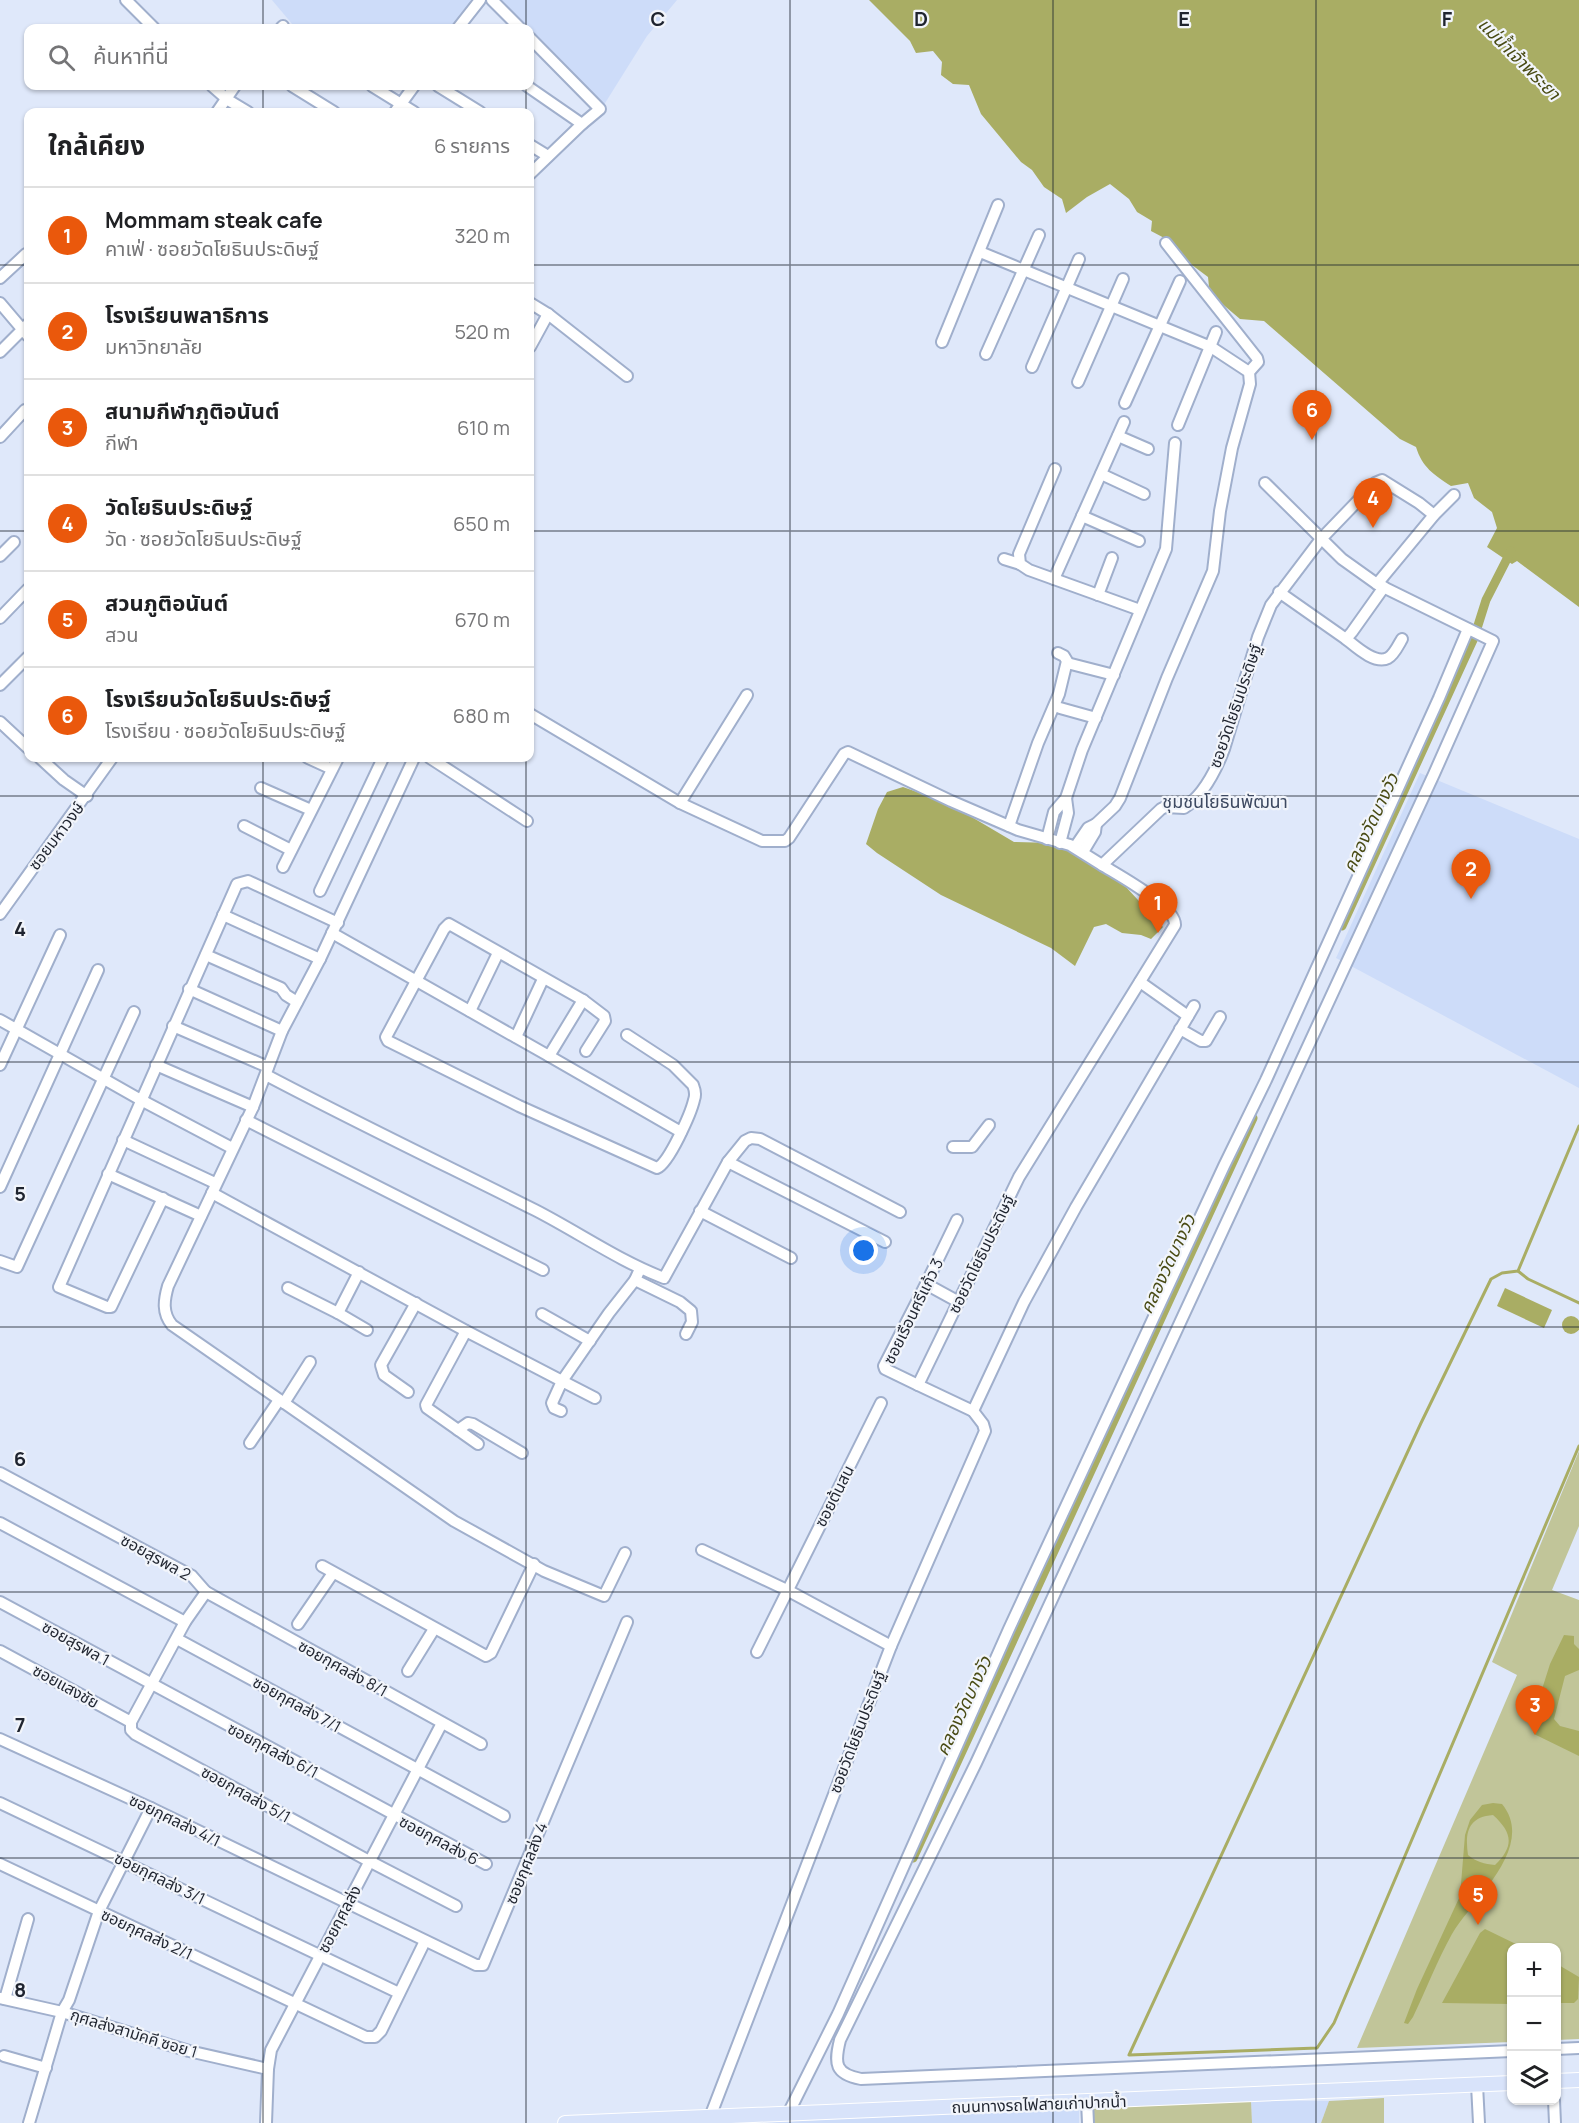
<!DOCTYPE html>
<html lang="th">
<meta charset="utf-8">
<style>
body{margin:0;font-family:Manrope,"Noto Sans Thai",sans-serif;background:#f6f6f6;color:#202124}
.controls{position:absolute;right:18px;bottom:18px;display:grid;overflow:hidden;border-radius:12px;box-shadow:0 2px 4px #0004}
.controls button{width:54px;height:54px;display:grid;place-items:center;padding:0;border:0;border-bottom:2px solid #e0e0e0;background:#fff;color:#202124;font:30px sans-serif}
.you{position:absolute;left:864px;top:1251px;width:21px;height:21px;margin:-15px;border:4px solid #fff;border-radius:50%;background:#1a73e8;box-shadow:0 0 0 9px #1a73e833}
.badge{display:grid;place-items:center;width:39px;height:39px;border-radius:50%;background:#ea580c;color:#fff;font-size:20px;font-weight:700}
.pin{position:absolute;translate:-50% -50px;filter:drop-shadow(0 2px 3px #0008)}
.pin::after{content:'';position:absolute;top:32px;width:21px;height:18px;background:inherit;clip-path:polygon(0 0,100% 0,50% 100%)}
.list{margin:0;padding:0;list-style:none}
h2{display:flex;justify-content:space-between;align-items:center;height:78px;margin:0;padding:0 24px;font-size:26px}
h2 small{font-size:20px;font-weight:400;color:#757577}
.list li{display:grid;grid-template-columns:39px 1fr auto;gap:18px;align-items:center;box-sizing:border-box;height:96px;padding:0 24px;border-top:2px solid #e0e0e0}
.list b{display:block;font-size:22px;white-space:nowrap}
.list p{margin:0;font-size:20px;white-space:nowrap;color:#757577}
.list em{font-size:20px;font-style:normal;color:#757577}
.icon{flex:none;width:33px;height:33px;fill:none;stroke:currentColor;stroke-width:2;stroke-linecap:round;stroke-linejoin:round}
.map{position:relative;flex:none;width:1579px;height:2123px;overflow:hidden}
.search{position:absolute;background:#fff;box-shadow:0 2px 4px #0004;left:24px;top:24px;width:510px;height:66px;display:flex;align-items:center;gap:15px;box-sizing:border-box;padding:0 21px;border-radius:12px;color:#757577;font-size:22px}
.panel{position:absolute;background:#fff;box-shadow:0 2px 4px #0004;left:24px;top:108px;width:510px;height:654px;border-radius:12px}
.map>svg:first-child{display:block}
</style>
<div class="map">
<svg width="1579" height="2123" viewBox="0 0 1579 2123">
<rect width="100%" height="100%" fill="#dfe8fa"/>
<g fill="#cddcf9">
<polygon points="272,0 479,0 455,28 302,28 293,25"/>
<polygon points="496,0 677,0 647,36 602,108 530,34 530,28 524,28"/>
<polygon points="1420,773 1579,839 1579,1088 1336,958"/>
<polygon points="1251,2101 1329,2101 1321,2123 1252,2123"/>
<polygon points="1079,2108 1079,2123 755,2123 961,2113"/>
</g>
<g fill="#c1c599">
<polygon points="1579,1451 1579,1526 1552,1590 1579,1600 1579,2039 1557,2040 1556,1948 1512,1948 1511,2042 1357,2048 1517,1675 1492,1662"/>
<polygon points="1384,2098 1384,2123 1321,2123 1329,2101"/>
<polygon points="1251,2101 1252,2123 1093,2123 1093,2108"/>
</g>
<g fill="#a9ad64" fill-rule="evenodd">
<path d="M869,0H1579V607L1517,561L1512,564L1487,547L1497,528L1492,512L1474,498L1468,483L1451,486C1434,475 1422,467 1416,447L1400,439L1264,321L1240,319L1220,302L1209,287L1208,277L1180,256L1170,241L1151,231L1152,221L1137,212L1129,199L1110,184L1087,197L1066,213L1062,199L1044,187L1032,170L1021,162L981,114L969,85L953,84L941,75L942,62L933,51L916,53L910,41Z"/>
<polygon points="903,787 948,803 1014,842 1053,843 1113,873 1163,927 1151,939 1141,935 1122,933 1106,924 1094,927 1075,966 1051,948 941,895 877,853 866,844 878,809 887,792"/>
<polygon points="1505,1288 1552,1310 1544,1328 1497,1306"/>
<circle cx="1571" cy="1325" r="9"/>
<polygon points="1564,1635 1574,1636 1574,1644 1579,1649 1579,1670 1565,1676 1554,1719 1560,1726 1579,1731 1579,1756 1534,1734 1531,1724 1550,1664"/>
<path d="M1493,1803L1502,1804C1537,1847 1472,1900 1452,1934C1437,1961 1426,1990 1413,2017L1408,2024L1404,2023L1417,1989L1460,1896L1465,1835L1470,1820L1482,1805ZM1493,1815C1512,1832 1515,1846 1495,1865C1484,1864 1477,1862 1468,1855C1465,1834 1467,1817 1493,1815Z"/>
<polygon points="1485,1929 1522,1947 1512,1948 1511,2004 1442,2003 1480,1933"/>
<polygon points="1557,1964 1579,1977 1578,1999 1574,2003 1557,2003"/>
</g>
<g fill="none" stroke-linecap="round" stroke-linejoin="round">
<g stroke="#a9ad64" stroke-width="3">
<polyline points="1579,1126 1518,1271 1502,1273 1491,1279 1421,1423 1129,2055 1317,2048 1334,2023 1579,1446"/>
<polyline points="1518,1271 1528,1279 1579,1303"/>
</g>
<g stroke="#a9ad64" stroke-width="9">
<polyline points="1342,926 1474,638 1486,600 1511,551"/>
<polyline points="913,1858 1253,1118"/>
</g>
<g stroke="#a0afcc" stroke-width="14">
<g id="minor">
<polyline points="126,0 154,28"/>
<polyline points="492,0 520,28"/>
<polyline points="281,28 283,26"/>
<polyline points="458,28 480,0"/>
<polyline points="530,38 600,109 582,124 530,174"/>
<polyline points="212,86 228,100 248,112"/>
<polyline points="292,86 334,112"/>
<polyline points="372,86 414,112"/>
<polyline points="438,86 480,112"/>
<polyline points="527,86 582,124"/>
<polyline points="217,112 235,86"/>
<polyline points="395,112 414,86"/>
<polyline points="530,145 548,156"/>
<polyline points="1166,243 1257,358 1258,362 1249,372"/>
<polyline points="980,252 1211,347 1249,372 1250,384 1232,448 1220,511 1213,571 1167,678 1120,798 1115,806 1096,824 1088,828 1075,847"/>
<polyline points="0,278 26,254"/>
<polyline points="0,303 28,336"/>
<polyline points="530,303 548,314 627,376"/>
<polyline points="942,342 998,205"/>
<polyline points="530,347 548,314"/>
<polyline points="0,352 28,324"/>
<polyline points="986,354 1039,235"/>
<polyline points="1032,367 1079,259"/>
<polyline points="1078,382 1123,279"/>
<polyline points="1125,403 1180,281"/>
<polyline points="1178,425 1216,332"/>
<polyline points="1118,436 1148,449"/>
<polyline points="0,437 25,410"/>
<polyline points="1055,469 1019,554 1020,564 1029,570 1140,610"/>
<polyline points="1101,474 1144,494"/>
<path d="M1265,483L1342,559L1377,584L1493,641L1434,774L1016,1677L976,1763L840,2040C834,2064 835,2074 861,2079L1512,2051"/>
<polyline points="1082,516 1139,541"/>
<polyline points="0,556 14,542"/>
<polyline points="1004,559 1020,564"/>
<polyline points="1054,579 1124,422"/>
<polyline points="1377,584 1434,515 1454,495"/>
<polyline points="1279,592 1346,639 1352,632 1384,587"/>
<polyline points="1098,595 1112,558"/>
<polyline points="0,618 28,589"/>
<path d="M1346,639C1355,646 1375,665 1388,658C1394,655 1399,644 1402,639"/>
<polyline points="1071,664 1114,675"/>
<polyline points="0,685 28,657"/>
<polyline points="1060,708 1096,718"/>
<polyline points="530,714 680,803 762,841 785,841 789,838 844,754 848,752 951,801 1018,830 1070,845 1102,865"/>
<polyline points="0,722 28,748"/>
<polyline points="40,758 64,780 87,796"/>
<polyline points="308,758 332,769"/>
<path d="M414,758L320,959L282,1031L253,1107L168,1286C164,1300 162,1313 172,1325L454,1521L544,1571L604,1596L625,1553"/>
<polyline points="430,758 527,821"/>
<polyline points="261,788 311,810"/>
<polyline points="680,803 747,695"/>
<polyline points="244,826 291,850"/>
<polyline points="1009,826 1038,743 1059,694 1067,661 1064,656 1058,653"/>
<polyline points="1047,839 1054,812 1066,798 1082,750 1166,549 1175,443"/>
<polyline points="1060,843 1068,813 1066,798"/>
<polyline points="1083,852 1095,832 1096,824"/>
<polyline points="283,867 338,758"/>
<polyline points="320,891 383,758"/>
<polyline points="0,914 112,758"/>
<polyline points="223,915 320,959"/>
<polyline points="332,933 549,1056 583,1000"/>
<polyline points="206,955 281,988 286,995 297,1002"/>
<polyline points="1140,982 1188,1016"/>
<polyline points="189,989 282,1031"/>
<polyline points="470,1011 498,953"/>
<polyline points="0,1020 141,1100 232,1148"/>
<polyline points="173,1026 268,1067"/>
<polyline points="1180,1029 1201,1041 1206,1041 1220,1017"/>
<polyline points="516,1037 543,979"/>
<path d="M586,1051L605,1021L604,1016L583,1000L449,924L444,929L386,1037L388,1041L519,1106L657,1168C669,1163 691,1113 694,1100C696,1095 695,1090 693,1085L673,1065L627,1035"/>
<polyline points="549,1056 681,1132"/>
<polyline points="0,1065 60,935"/>
<polyline points="156,1065 253,1107"/>
<path d="M266,1075C355,1122 445,1165 535,1210C578,1232 619,1261 664,1278L728,1162L745,1141L751,1138L760,1139L900,1212"/>
<polyline points="246,1120 543,1270"/>
<polyline points="123,1140 215,1183"/>
<polyline points="953,1147 972,1147 989,1125"/>
<polyline points="728,1162 885,1242"/>
<polyline points="108,1174 201,1216"/>
<polyline points="0,1187 98,970"/>
<polyline points="212,1193 466,1331 562,1381 609,1313 635,1280 640,1269"/>
<polyline points="163,1198 111,1307 107,1307 59,1287 237,884 248,881 338,923"/>
<polyline points="700,1211 791,1258"/>
<polyline points="0,1261 17,1267 134,1012"/>
<polyline points="635,1280 680,1302 691,1311 692,1322 686,1334"/>
<polyline points="926,1284 957,1301"/>
<polyline points="288,1288 338,1313 367,1330"/>
<polyline points="338,1313 359,1272"/>
<polyline points="542,1314 590,1341"/>
<polyline points="466,1331 426,1405 427,1408 478,1444"/>
<polyline points="918,1385 885,1369 884,1366 926,1284 957,1220"/>
<polyline points="408,1392 384,1375 381,1365 416,1303"/>
<polyline points="284,1403 310,1362"/>
<polyline points="561,1411 554,1408 552,1403 562,1381 595,1398"/>
<polyline points="973,1411 1024,1302 1076,1207 1194,1006"/>
<polyline points="458,1430 468,1423 473,1424 522,1453"/>
<polyline points="250,1443 279,1400"/>
<polyline points="0,1473 192,1576 206,1592 185,1622 131,1722"/>
<polyline points="0,1523 185,1622"/>
<polyline points="702,1550 787,1590 891,1646"/>
<polyline points="322,1566 486,1656 491,1653 534,1564"/>
<polyline points="206,1592 481,1744"/>
<polyline points="0,1602 486,1864"/>
<polyline points="298,1624 333,1573"/>
<polyline points="177,1639 504,1816"/>
<polyline points="0,1651 131,1722"/>
<polyline points="757,1652 881,1403"/>
<polyline points="408,1671 434,1629"/>
<polyline points="131,1722 131,1730 135,1734 369,1861 456,1906"/>
<polyline points="0,1739 151,1808 476,1965 483,1965 627,1622"/>
<polyline points="0,1803 399,1993"/>
<polyline points="0,1864 366,2037 375,2037 381,2031 425,1941"/>
<polyline points="0,1998 62,2012 189,2051 268,2069"/>
<polyline points="5,1999 28,1919"/>
<polyline points="1556,2049 1579,2048"/>
<polyline points="4,2056 46,2068"/>
<polyline points="1477,2085 1479,2123"/>
<polyline points="1554,2100 1555,2123"/>
<polyline points="1087,2101 1088,2123"/>
<polyline points="788,2114 838,2014 1009,1629 1224,1166 1266,1080 1439,698 1468,629"/>
<path d="M710,2117L891,1646L985,1431L983,1424L973,1411L918,1385L1019,1177L1175,925C1176,906 1118,875 1102,865L1161,809L1165,807L1184,808C1204,795 1216,770 1224,749L1258,637L1271,605L1321,539L1375,483L1382,480L1419,503L1434,515"/>
<polyline points="29,2123 62,2012 69,2000 99,1911 151,1808"/>
<polyline points="266,2123 268,2069 271,2050 442,1723"/>
</g>
</g>
<g stroke="#fff" stroke-width="16">
<g id="major">
<polyline points="1556,2081 1579,2080"/>
<polyline points="565,2123 1512,2083"/>
</g>
</g>
<use href="#minor" stroke="#fff" stroke-width="10"/>
<use href="#major" stroke="#d8e3fa" stroke-width="14"/>
</g>
<path fill="none" stroke="#1f242f" stroke-width="1.5" stroke-opacity="0.55" d="M263,0V28M526,0V28M790,0V2123M1053,0V2123M1316,0V2123M263,86V112M526,86V112M0,265H28M530,265H1579M0,531H28M530,531H1579M263,758V2123M526,758V2123M0,796H1579M0,1062H1579M0,1327H1579M0,1592H1579M0,1858H1579"/>
<g text-anchor="middle" stroke-width="4.5" stroke-linejoin="round" paint-order="stroke">
<g font-size="16" fill="#1f242f" stroke="#f2f5fb">
<text transform="translate(1235 706) rotate(-71)" y="6">ซอยวัดโยธินประดิษฐ์</text>
<text transform="translate(56 836) rotate(-53)" y="6">ซอยมหาวงษ์</text>
<text transform="translate(981 1254) rotate(-64)" y="6">ซอยวัดโยธินประดิษฐ์</text>
<text transform="translate(913 1311) rotate(-64)" y="6">ซอยเรือนศรีแก้ว 3</text>
<text transform="translate(834 1496) rotate(-63)" y="6">ซอยต้นสน</text>
<text transform="translate(156 1557) rotate(29)" y="6">ซอยสุรพล 2</text>
<text transform="translate(76 1643) rotate(29)" y="6">ซอยสุรพล 1</text>
<text transform="translate(343 1668) rotate(29)" y="6">ซอยกุศลส่ง 8/1</text>
<text transform="translate(66 1686) rotate(29)" y="6">ซอยแสงชัย</text>
<text transform="translate(297 1704) rotate(29)" y="6">ซอยกุศลส่ง 7/1</text>
<text transform="translate(857 1732) rotate(-69)" y="6">ซอยวัดโยธินประดิษฐ์</text>
<text transform="translate(273 1750) rotate(28)" y="6">ซอยกุศลส่ง 6/1</text>
<text transform="translate(246 1794) rotate(29)" y="6">ซอยกุศลส่ง 5/1</text>
<text transform="translate(175 1820) rotate(26)" y="6">ซอยกุศลส่ง 4/1</text>
<text transform="translate(439 1840) rotate(28)" y="6">ซอยกุศลส่ง 6</text>
<text transform="translate(526 1863) rotate(-68)" y="6">ซอยกุศลส่ง 4</text>
<text transform="translate(160 1878) rotate(26)" y="6">ซอยกุศลส่ง 3/1</text>
<text transform="translate(339 1919) rotate(-62)" y="6">ซอยกุศลส่ง</text>
<text transform="translate(147 1934) rotate(25)" y="6">ซอยกุศลส่ง 2/1</text>
<text transform="translate(134 2033) rotate(17)" y="6">กุศลส่งสามัคคี ซอย 1</text>
<text transform="translate(1039 2104) rotate(-2)" y="6">ถนนทางรถไฟสายเก่าปากน้ำ</text>
</g>
<g font-size="18" font-style="italic" fill="#494b14" stroke="#f2f5fb">
<text transform="translate(1519 59) rotate(45)" y="6">แม่น้ำเจ้าพระยา</text>
<text transform="translate(1371 823) rotate(-65)" y="6">คลองวัดบางวัว</text>
<text transform="translate(1168 1264) rotate(-65)" y="6">คลองวัดบางวัว</text>
<text transform="translate(964 1706) rotate(-65)" y="6">คลองวัดบางวัว</text>
</g>
<g font-size="18" fill="#3e4a62" stroke="#f2f5fb">
<text x="1225" y="808">ชุมชนโยธินพัฒนา</text>
</g>
</g>
<g font-size="20" text-anchor="middle" font-weight="bold" fill="#1f242f" stroke="#f2f5fb" stroke-width="4.5" stroke-linejoin="round" paint-order="stroke">
<text x="658" y="26">C</text>
<text x="921" y="26">D</text>
<text x="1184" y="26">E</text>
<text x="1447" y="26">F</text>
<text x="20" y="936">4</text>
<text x="20" y="1201">5</text>
<text x="20" y="1466">6</text>
<text x="20" y="1732">7</text>
<text x="20" y="1997">8</text>
</g>
</svg>
<div class="controls">
<button>+</button>
<button>−</button>
<button><svg class="icon" aria-label="layers" viewBox="0 0 24 24"><path d="M12 4l9 5-9 5-9-5zM3 14l9 5 9-5"/></svg></button>
</div>
<div class="you"></div>
<div class="pin badge" style="left:1158px;top:933px">1</div>
<div class="pin badge" style="left:1471px;top:899px">2</div>
<div class="pin badge" style="left:1535px;top:1735px">3</div>
<div class="pin badge" style="left:1373px;top:528px">4</div>
<div class="pin badge" style="left:1478px;top:1925px">5</div>
<div class="pin badge" style="left:1312px;top:440px">6</div>
<div class="search"><svg class="icon" aria-label="search" viewBox="0 0 24 24"><circle cx="10" cy="10" r="6"/><path d="M15 15l6 6"/></svg>ค้นหาที่นี่</div>
<section class="panel">
<h2>ใกล้เคียง<small>6 รายการ</small></h2>
<ul class="list">
<li><span class="badge">1</span><div><b>Mommam steak cafe</b><p>คาเฟ่ · ซอยวัดโยธินประดิษฐ์</p></div><em>320 m</em></li>
<li><span class="badge">2</span><div><b>โรงเรียนพลาธิการ</b><p>มหาวิทยาลัย</p></div><em>520 m</em></li>
<li><span class="badge">3</span><div><b>สนามกีฬาภูติอนันต์</b><p>กีฬา</p></div><em>610 m</em></li>
<li><span class="badge">4</span><div><b>วัดโยธินประดิษฐ์</b><p>วัด · ซอยวัดโยธินประดิษฐ์</p></div><em>650 m</em></li>
<li><span class="badge">5</span><div><b>สวนภูติอนันต์</b><p>สวน</p></div><em>670 m</em></li>
<li><span class="badge">6</span><div><b>โรงเรียนวัดโยธินประดิษฐ์</b><p>โรงเรียน · ซอยวัดโยธินประดิษฐ์</p></div><em>680 m</em></li>
</ul>
</section>
</div>
